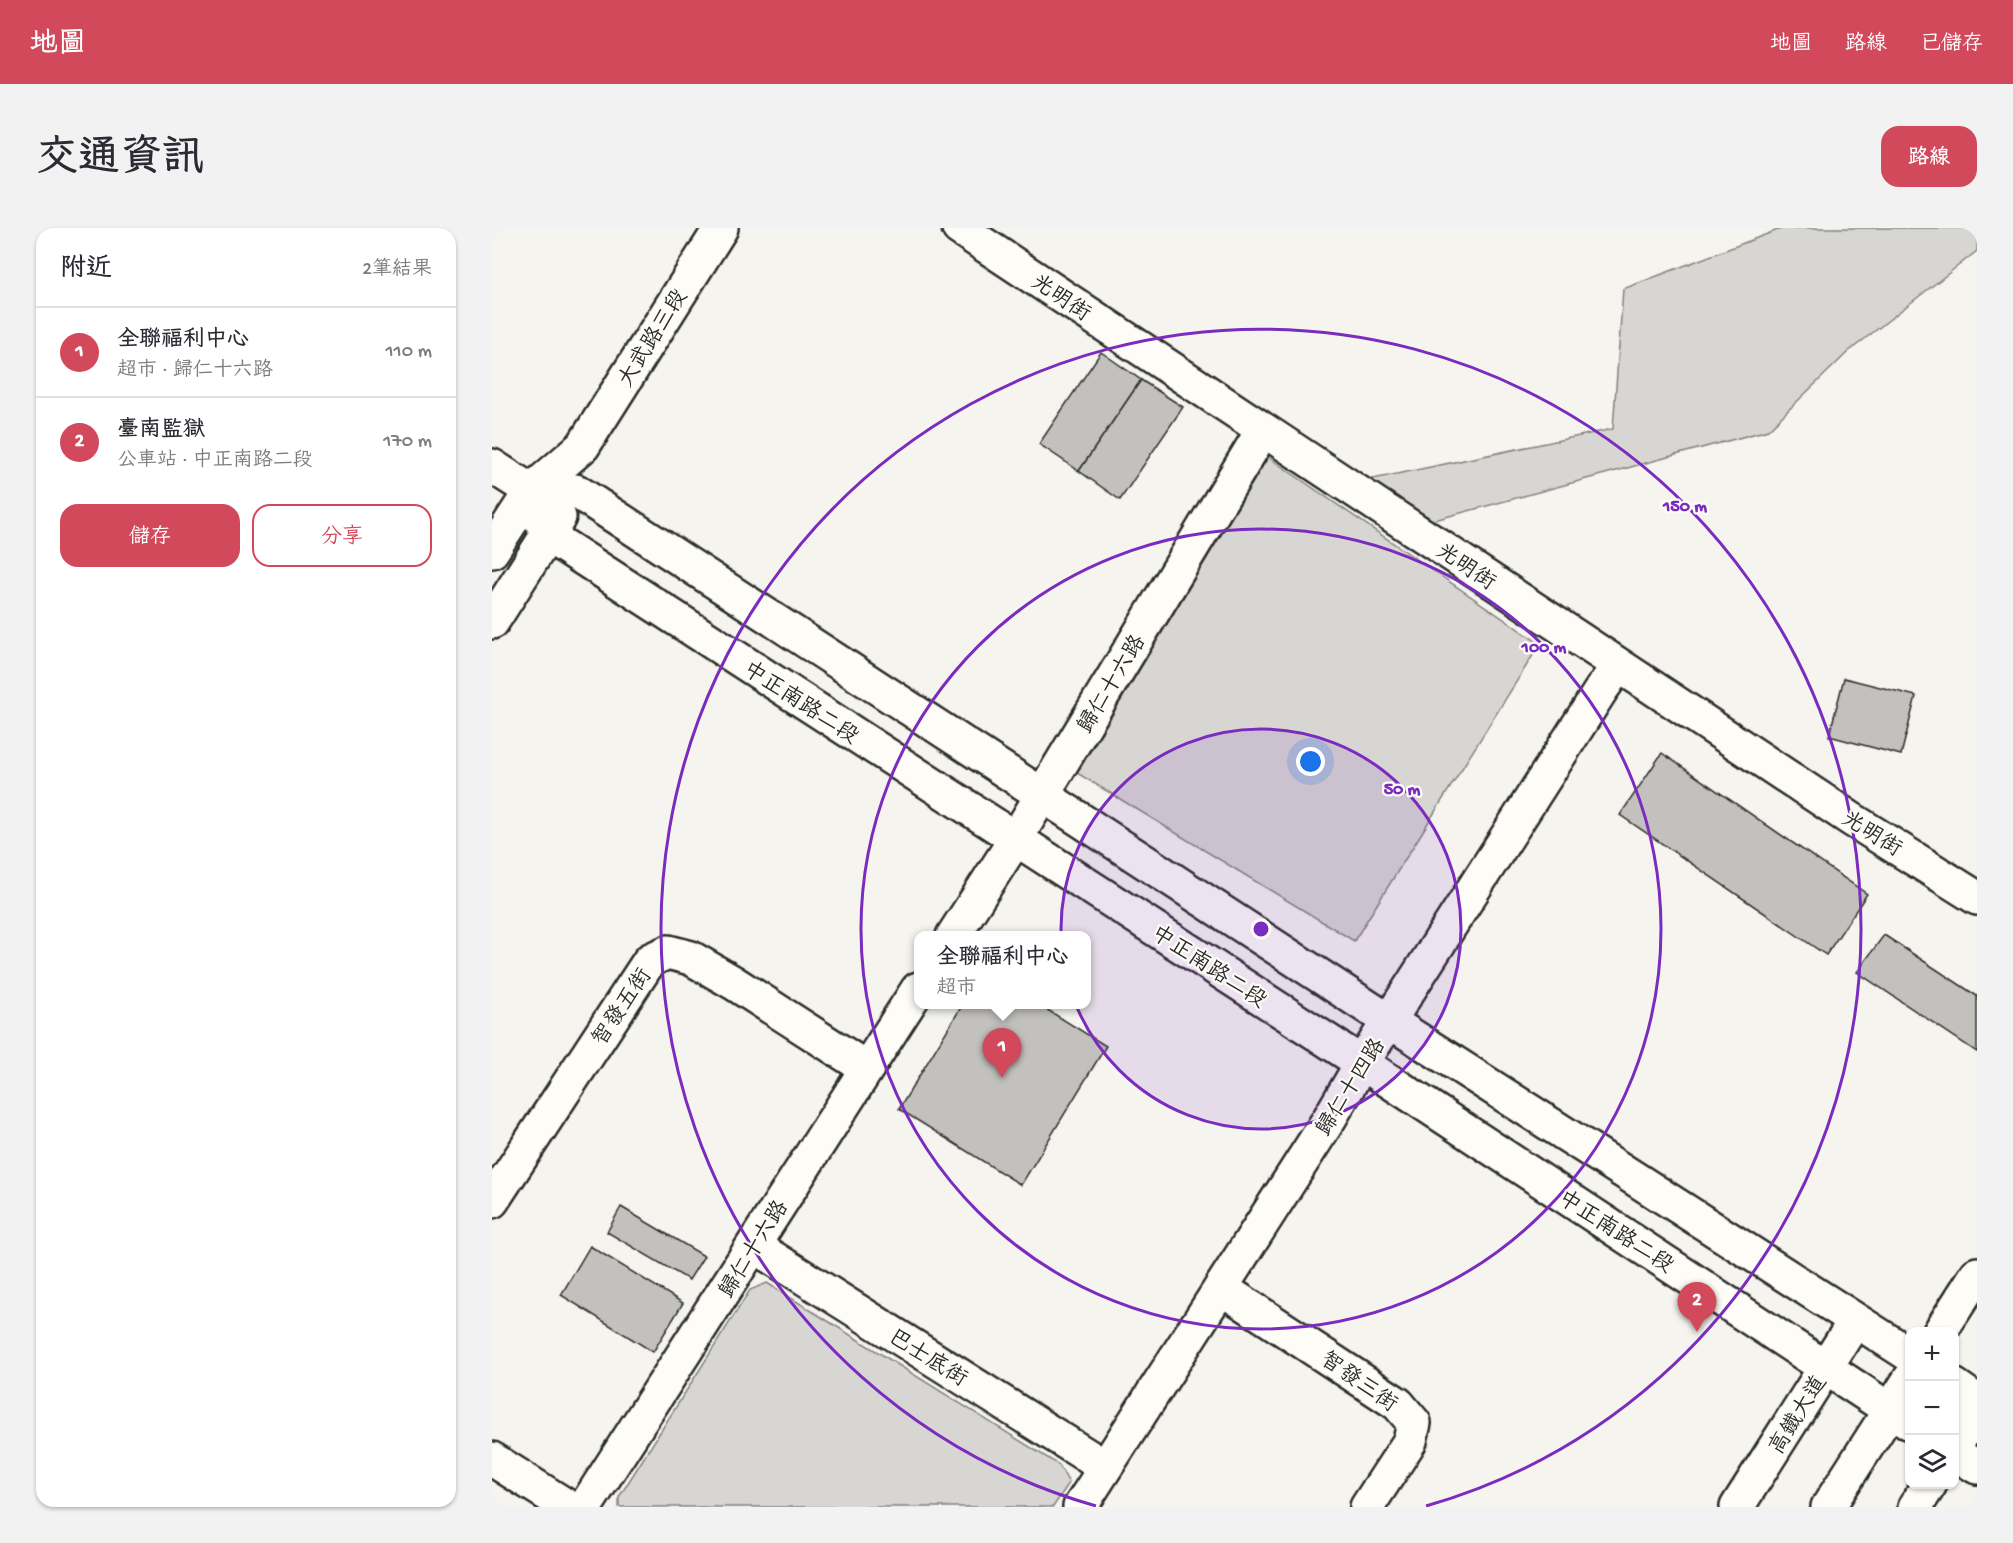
<!DOCTYPE html>
<html lang="zh-TW">
<meta charset="utf-8">
<style>
body{margin:0;font-family:"Gochi Hand","LXGW WenKai TC",sans-serif;background:#f2f2f3;color:#2b2b33}
.controls{position:absolute;right:18px;bottom:18px;display:grid;overflow:hidden;border-radius:12px;box-shadow:0 2px 4px #0004}
.controls button{width:54px;height:54px;display:grid;place-items:center;padding:0;border:0;border-bottom:2px solid #e1e1e2;background:#fff;color:#2b2b33;font:30px sans-serif}
.you{position:absolute;left:819px;top:534px;width:21px;height:21px;margin:-15px;border:4px solid #fff;border-radius:50%;background:#1a73e8;box-shadow:0 0 0 9px #1a73e833}
.badge{display:grid;place-items:center;width:39px;height:39px;border-radius:50%;background:#d1495b;color:#fff;font-size:20px;font-weight:700}
.pin{position:absolute;translate:-50% -50px;filter:drop-shadow(0 2px 3px #0008)}
.pin::after{content:'';position:absolute;top:32px;width:21px;height:18px;background:inherit;clip-path:polygon(0 0,100% 0,50% 100%)}
.popup{position:absolute;left:422px;top:703px;width:177px;height:78px;box-sizing:border-box;display:grid;place-content:center;border-radius:12px;background:#fff;filter:drop-shadow(0 2px 4px #0005);font-size:20px;white-space:nowrap;color:#7c7c81}
.popup b{font-size:22px;color:#2b2b33}
.popup::after{content:'';position:absolute;left:50%;top:100%;margin-left:-12px;border:12px solid transparent;border-top-color:#fff}
.list{margin:0;padding:0;list-style:none}
h2{display:flex;justify-content:space-between;align-items:center;height:78px;margin:0;padding:0 24px;font-size:26px}
h2 small{font-size:20px;font-weight:400;color:#7c7c81}
.list li{display:grid;grid-template-columns:39px 1fr auto;gap:18px;align-items:center;box-sizing:border-box;height:90px;padding:0 24px;border-top:2px solid #e1e1e2}
.list b{display:block;font-size:22px;white-space:nowrap}
.list p{margin:0;font-size:20px;white-space:nowrap;color:#7c7c81}
.list em{font-size:20px;font-style:normal;color:#7c7c81}
.actions{display:flex;gap:12px;padding:18px 24px}
.actions a{flex:1;padding:14px 0;border:2px solid #d1495b;border-radius:18px;text-align:center;font-size:21px;color:#d1495b}
.actions .main{background:#d1495b;color:#fff}
.icon{flex:none;width:33px;height:33px;fill:none;stroke:currentColor;stroke-width:2;stroke-linecap:round;stroke-linejoin:round}
.map{position:relative;flex:none;width:1485px;height:1279px;overflow:hidden;border-radius:18px}
header{display:flex;align-items:center;gap:36px;box-sizing:border-box;height:84px;padding:0 30px;background:#d1495b;color:#fff}
header strong{font-size:28px}
nav{display:flex;gap:33px;margin-inline-start:auto;font-size:21px}
.intro{display:flex;align-items:center;justify-content:space-between;box-sizing:border-box;height:144px;padding:0 36px}
h1{margin:0;font-size:42px}
.button{padding:15px 27px;border-radius:18px;background:#d1495b;color:#fff;font-size:21px;font-weight:700}
main{display:flex;gap:36px;padding:0 36px}
aside{flex:1;background:#fff;border-radius:18px;box-shadow:0 2px 4px #0004}
.map>svg:first-child{display:block}
</style>
<header>
<strong>地圖</strong>
<nav><a>地圖</a><a>路線</a><a>已儲存</a></nav>
</header>
<div class="intro"><h1>交通資訊</h1><a class="button">路線</a></div>
<main>
<aside>
<h2>附近<small>2筆結果</small></h2>
<ul class="list">
<li><span class="badge">1</span><div><b>全聯福利中心</b><p>超市 · 歸仁十六路</p></div><em>110 m</em></li>
<li><span class="badge">2</span><div><b>臺南監獄</b><p>公車站 · 中正南路二段</p></div><em>170 m</em></li>
</ul>
<div class="actions"><a class="main">儲存</a><a>分享</a></div>
</aside>
<div class="map">
<svg width="1485" height="1279" viewBox="0 0 1485 1279">
<rect width="100%" height="100%" fill="#f5f4ef"/>
<filter id="ink" filterUnits="userSpaceOnUse"><feTurbulence type="fractalNoise" baseFrequency=".0167" numOctaves="2"/><feDisplacementMap in="SourceGraphic" scale="12" xChannelSelector="R" yChannelSelector="G"/><feConvolveMatrix kernelMatrix="1 2 1 2 8 2 1 2 1" color-interpolation-filters="sRGB"/></filter>
<g filter="url(#ink)">
<g fill="#d7d6d2" stroke="#81807e" stroke-width="1.5">
<polygon points="1291,0 1485,0 1485,23 1356,124 1276,202 939,293 871,253 1121,201 1131,61"/>
<polygon points="776,229 1048,416 862,713 585,545"/>
<polygon points="275,1055 567,1237 577,1255 561,1279 127,1279 127,1269 258,1062"/>
</g>
<g fill="#c2c1be" stroke="#2b2b2b" stroke-width="1.5">
<polygon points="609,124 649,152 587,243 547,216"/>
<polygon points="649,152 691,179 628,272 587,243"/>
<polygon points="1352,450 1424,468 1409,527 1337,508"/>
<polygon points="1170,525 1375,666 1334,727 1128,587"/>
<polygon points="1392,707 1485,768 1485,824 1365,744"/>
<polygon points="471,776 546,776 614,818 529,957 407,881"/>
<polygon points="129,979 212,1028 197,1052 115,1004"/>
<polygon points="98,1018 191,1075 161,1124 69,1067"/>
</g>
<g fill="none" stroke-linecap="round" stroke-linejoin="round">
<g stroke="#2b2b2b" stroke-width="38">
<g id="minor">
<polyline points="467,0 1359,591 1485,670"/>
<polyline points="0,238 39,263 84,263 897,793 1418,1127"/>
<polyline points="39,263 55,307 870,835 1418,1195"/>
<polyline points="0,323 39,263 91,218 229,0"/>
<polyline points="0,394 67,289"/>
<polyline points="461,708 523,612 771,202"/>
<polyline points="0,973 158,732 176,724 199,730 242,755 374,840"/>
<polyline points="262,1018 613,1239"/>
<polyline points="729,1060 906,1176 922,1195 918,1213 875,1279"/>
<polyline points="1448,1104 1485,1046"/>
<polyline points="1462,1157 1485,1173"/>
<polyline points="1462,1218 1485,1184"/>
<polyline points="1462,1225 1485,1239"/>
<polyline points="0,1231 76,1279"/>
<polyline points="93,1279 426,761"/>
<polyline points="588,1279 836,893 870,835 1109,462 1126,438"/>
<polyline points="1245,1279 1363,1093"/>
<polyline points="1336,1279 1418,1151"/>
<polyline points="1423,1279 1438,1256"/>
</g>
</g>
<use href="#minor" stroke="#fdfcf7" stroke-width="33"/>
</g>
</g>
<circle cx="769" cy="701" r="200" fill="#7b2cbf" fill-opacity=".12"/>
<g fill="none" stroke="#7b2cbf" stroke-width="3">
<circle cx="769" cy="701" r="200"/>
<circle cx="769" cy="701" r="400"/>
<path d="M604 1278A600 600 0 1 1 934 1278"/>
</g>
<g text-anchor="middle" stroke-width="4.5" stroke-linejoin="round" paint-order="stroke">
<g font-size="22" fill="#2b2b2b" stroke="#fdfcf7">
<text transform="translate(570 68) rotate(34)" y="8">光明街</text>
<text transform="translate(159 109) rotate(-58)" y="8">大武路三段</text>
<text transform="translate(975 337) rotate(34)" y="8">光明街</text>
<text transform="translate(618 455) rotate(-59)" y="8">歸仁十六路</text>
<text transform="translate(310 473) rotate(33)" y="8">中正南路二段</text>
<text transform="translate(1381 604) rotate(32)" y="8">光明街</text>
<text transform="translate(718 737) rotate(33)" y="8">中正南路二段</text>
<text transform="translate(128 778) rotate(-56)" y="8">智發五街</text>
<text transform="translate(857 858) rotate(-58)" y="8">歸仁十四路</text>
<text transform="translate(1125 1002) rotate(33)" y="8">中正南路二段</text>
<text transform="translate(260 1020) rotate(-58)" y="8">歸仁十六路</text>
<text transform="translate(437 1128) rotate(32)" y="8">巴士底街</text>
<text transform="translate(868 1152) rotate(35)" y="8">智發三街</text>
<text transform="translate(1304 1186) rotate(-58)" y="8">高鐵大道</text>
</g>
</g>
<circle cx="769" cy="701" r="9" fill="#7b2cbf" stroke="#fdfcf7" stroke-width="3"/>
<g font-size="18" text-anchor="middle" font-weight="bold" fill="#7b2cbf" stroke="#fdfcf7" stroke-width="4.5" stroke-linejoin="round" paint-order="stroke">
<text x="1193" y="283">150 m</text>
<text x="1052" y="424">100 m</text>
<text x="910" y="566">50 m</text>
</g>
</svg>
<div class="controls">
<button>+</button>
<button>−</button>
<button><svg class="icon" aria-label="layers" viewBox="0 0 24 24"><path d="M12 4l9 5-9 5-9-5zM3 14l9 5 9-5"/></svg></button>
</div>
<div class="you"></div>
<div class="pin badge" style="left:510px;top:850px">1</div>
<div class="popup"><b>全聯福利中心</b>超市</div>
<div class="pin badge" style="left:1205px;top:1104px">2</div>
</div>
</main>
